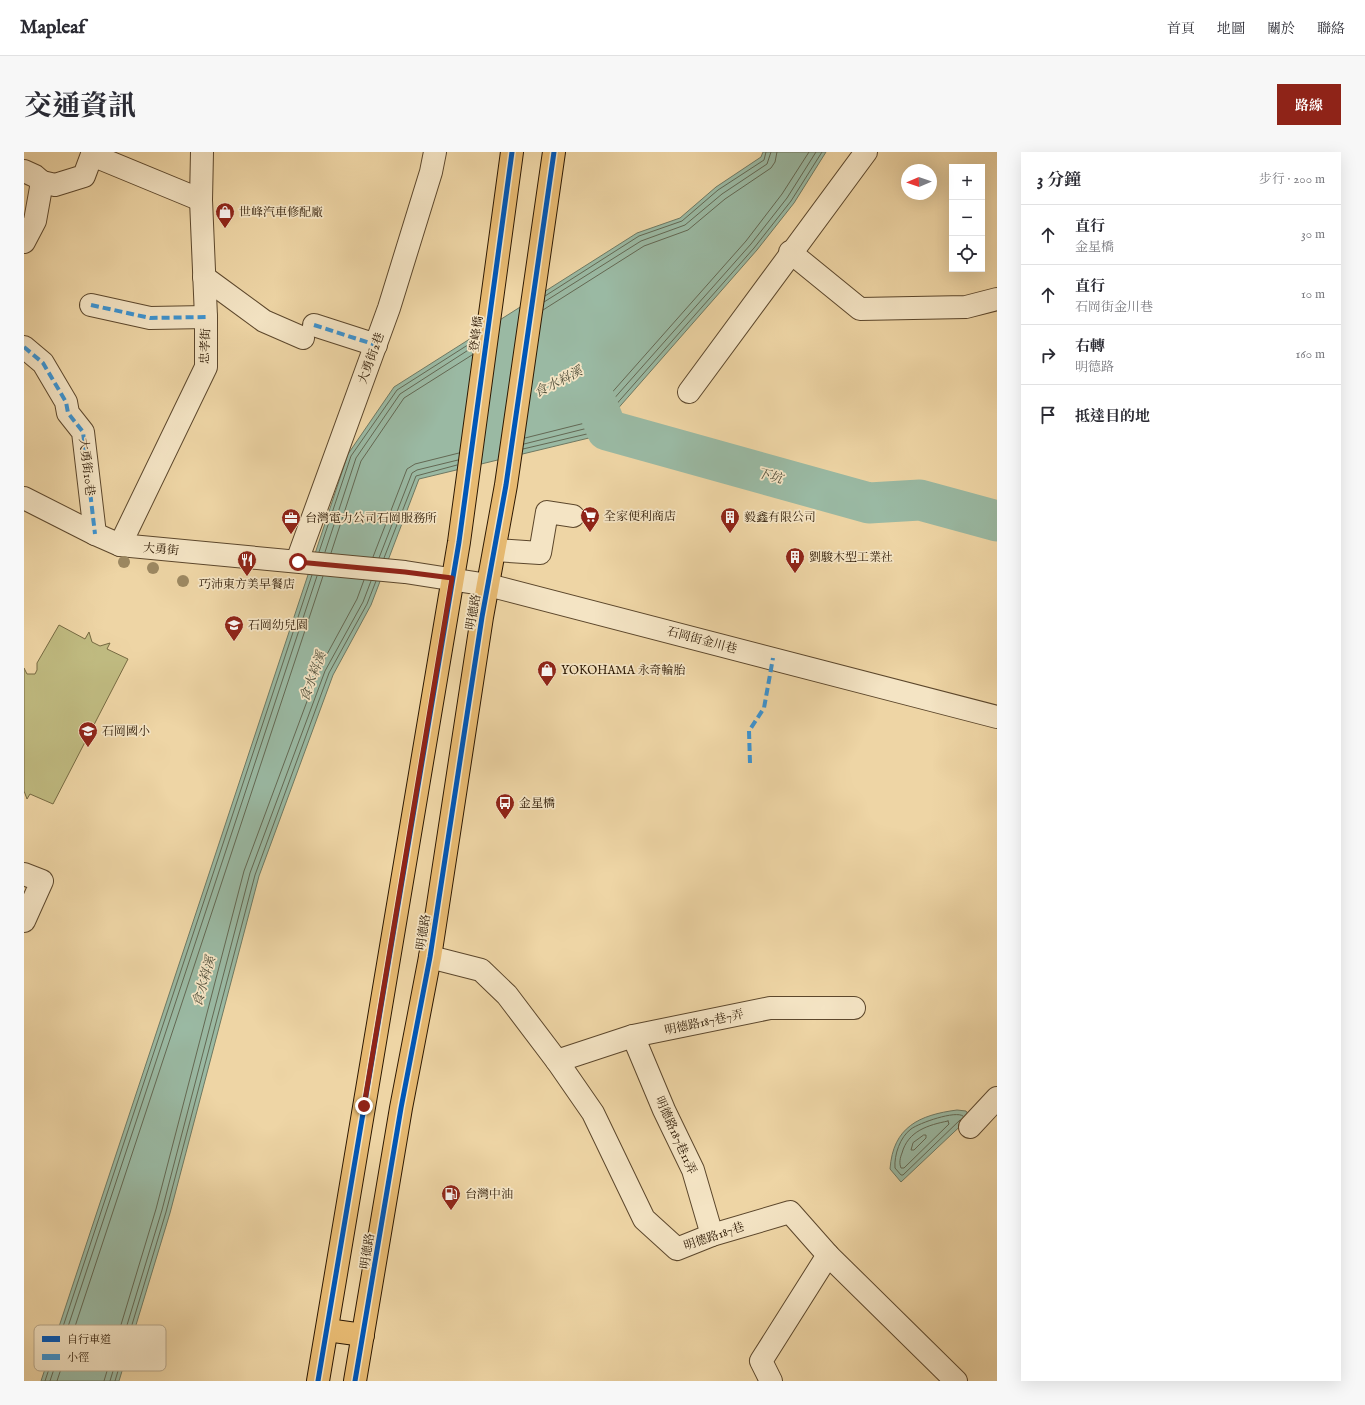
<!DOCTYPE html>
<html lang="zh-TW">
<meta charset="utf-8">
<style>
body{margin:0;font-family:"IM FELL English","Noto Serif TC",serif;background:#f7f7f7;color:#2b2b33}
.controls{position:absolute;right:12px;top:12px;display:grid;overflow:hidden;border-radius:0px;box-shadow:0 4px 16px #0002}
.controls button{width:36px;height:36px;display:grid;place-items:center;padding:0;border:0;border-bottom:1px solid #e1e1e2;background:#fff;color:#2b2b33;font:20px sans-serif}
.compass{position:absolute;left:877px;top:12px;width:36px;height:36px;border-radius:50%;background:#fff;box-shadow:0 4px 16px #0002;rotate:268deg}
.stop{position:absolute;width:12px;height:12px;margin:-9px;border:3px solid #8f2418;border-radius:50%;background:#fff}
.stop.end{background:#8f2418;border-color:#fff;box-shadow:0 1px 4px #0008}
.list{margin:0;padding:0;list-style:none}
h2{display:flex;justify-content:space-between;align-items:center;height:52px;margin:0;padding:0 16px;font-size:17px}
h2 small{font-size:13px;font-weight:400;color:#7c7c81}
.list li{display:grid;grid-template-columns:26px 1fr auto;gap:12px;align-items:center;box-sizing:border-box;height:60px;padding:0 16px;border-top:1px solid #e1e1e2}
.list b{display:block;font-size:15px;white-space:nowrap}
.list p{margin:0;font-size:13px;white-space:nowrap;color:#7c7c81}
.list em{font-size:13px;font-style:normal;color:#7c7c81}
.icon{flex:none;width:22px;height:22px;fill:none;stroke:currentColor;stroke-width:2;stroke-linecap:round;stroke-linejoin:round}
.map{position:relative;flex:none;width:973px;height:1229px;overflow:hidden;border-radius:0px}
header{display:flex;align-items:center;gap:24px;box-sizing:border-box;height:56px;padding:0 20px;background:#fff;border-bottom:1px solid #e1e1e2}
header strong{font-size:19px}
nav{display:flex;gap:22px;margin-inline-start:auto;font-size:14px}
.intro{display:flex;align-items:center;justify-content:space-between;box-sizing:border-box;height:96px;padding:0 24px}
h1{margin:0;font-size:28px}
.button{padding:10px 18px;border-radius:0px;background:#8f2418;color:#fff;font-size:14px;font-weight:700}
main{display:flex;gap:24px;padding:0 24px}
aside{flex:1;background:#fff;border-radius:0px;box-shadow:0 4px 16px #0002}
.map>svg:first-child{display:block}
</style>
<header>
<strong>Mapleaf</strong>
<nav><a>首頁</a><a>地圖</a><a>關於</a><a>聯絡</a></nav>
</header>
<div class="intro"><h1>交通資訊</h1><a class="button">路線</a></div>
<main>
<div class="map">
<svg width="973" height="1229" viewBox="0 0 973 1229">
<rect width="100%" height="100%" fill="#eed5a5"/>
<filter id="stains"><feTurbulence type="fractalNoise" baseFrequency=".005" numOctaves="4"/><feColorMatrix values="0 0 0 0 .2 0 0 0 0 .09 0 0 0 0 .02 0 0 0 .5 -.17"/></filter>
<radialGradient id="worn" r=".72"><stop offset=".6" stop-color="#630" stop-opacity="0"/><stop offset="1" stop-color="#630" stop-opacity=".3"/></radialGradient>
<polygon fill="#c0bb81" stroke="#766a42" points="35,473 61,487 65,480 68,490 76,494 86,491 83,497 104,507 29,652 6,642 3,647 0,639 0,516 3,522 11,522 13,518 13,511"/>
<g fill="#9ab9a3" stroke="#6e7963">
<polygon points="739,0 802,0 770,51 733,98 569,285 395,327 347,453 309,523 235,724 146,1061 95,1229 17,1229 324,302 370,235 613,81 656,66 692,35 737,5"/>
<path d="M933,958L942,959L946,965L877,1030L866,1017C869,975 895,963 933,958Z"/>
</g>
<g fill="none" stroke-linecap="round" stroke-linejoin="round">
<g stroke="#636853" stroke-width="1">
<polyline points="521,144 615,84 658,69 694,38 740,8 742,0"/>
<polyline points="520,150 617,89 661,73 698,42 743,12 747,0"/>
<polyline points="519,158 620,94 664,78 701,47 747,16 751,10 753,0"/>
<polyline points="501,286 561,271 722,89 758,42 785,0"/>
<polyline points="500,292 564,276 727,92 763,46 792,0"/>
<polyline points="499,297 567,281 730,96 767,49 798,0"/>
<polyline points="295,400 327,304 373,238 450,189"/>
<polyline points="301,400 332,306 376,242 449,195"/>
<polyline points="307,401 337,309 380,246 448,203"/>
<polyline points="349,405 383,317 391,312 435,301"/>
<polyline points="355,406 388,321 393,318 434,308"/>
<polyline points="360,406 392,324 433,313"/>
<path d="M936,968L879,1023H877L871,1016C870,1003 876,985 887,977C895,971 932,958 939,964"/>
<path d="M924,969L925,972L880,1016H877C875,1011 876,1006 878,1001C884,979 904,973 924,969Z"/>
<polygon points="900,983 902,983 902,986 890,998 887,998 889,991"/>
<polyline points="21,1229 288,423"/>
<polyline points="26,1229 293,424"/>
<polyline points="33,1229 299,424"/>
<polyline points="80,1229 132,1057 220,719 295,517 333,447 340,428"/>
<polyline points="86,1229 138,1058 226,721 301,519 339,450 347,429"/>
<polyline points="91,1229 142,1060 231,723 305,521 343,452 352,429"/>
</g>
<polyline stroke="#9ab9a3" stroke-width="41" points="559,219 583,278 845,351 896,348 973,369"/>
<g stroke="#5c472c" stroke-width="24">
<g id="minor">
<polyline points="68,3 177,48"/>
<polyline points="0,19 11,24 18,30 11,69 0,90"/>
<polyline points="18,30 31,33 60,24 69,0"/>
<polyline points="766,100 836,157 942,155 973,147"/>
<polyline points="180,125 240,169 279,186"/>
<polyline points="67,153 126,166 182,165"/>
<polyline points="290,173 352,193"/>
<polyline points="0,195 19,211 42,250 44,261 59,280 71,382"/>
<polyline points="665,240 842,0"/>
<polyline points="0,346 71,382 96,393 381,420 464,433 973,565"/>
<polyline points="96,393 182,215 182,165 177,48 178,0"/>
<polyline points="471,398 516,401 523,360 549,364"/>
<polyline points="273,409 365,156 407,20 411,0"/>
<polyline points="0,722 18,729 0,769"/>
<polyline points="406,805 457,818 483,843 533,909 569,961 620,1067 653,1097 688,1083 766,1060 804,1103 932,1229"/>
<polyline points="609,884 640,958 669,1018 688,1083"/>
<polyline points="533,909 609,884 746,856 830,856"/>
<polyline points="946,975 973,946"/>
<polyline points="747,1229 737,1209 804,1103"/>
</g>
</g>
<g stroke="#2c1803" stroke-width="24">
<g id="major">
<polyline points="303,1178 339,1183"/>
<polyline points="294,1229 435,390 488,0"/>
<polyline points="331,1229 377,956 406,805 458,465 482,333 530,0"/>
</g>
</g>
<use href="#minor" stroke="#f4e4c4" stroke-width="22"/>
<use href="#major" stroke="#e7ba72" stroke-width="22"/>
<g stroke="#3c93d1" stroke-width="4" stroke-dasharray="8 4" stroke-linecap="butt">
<polyline points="67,153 126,166 182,165"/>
<polyline points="290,173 352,193"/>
<polyline points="0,195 19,211 42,250 44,261 59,280 71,382"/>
<polyline points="726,611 725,579 740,556 749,506"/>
</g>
<g stroke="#f4e4c4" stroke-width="8">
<g id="cycleway">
<polyline points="294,1229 435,390 488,0"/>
<polyline points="331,1229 377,956 406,805 458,465 482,333 530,0"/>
</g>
</g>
<use href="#cycleway" stroke="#0057b8" stroke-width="5"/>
</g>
<g fill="#9c8861">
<circle cx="100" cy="410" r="6"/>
<circle cx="129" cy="416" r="6"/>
<circle cx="159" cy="429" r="6"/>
</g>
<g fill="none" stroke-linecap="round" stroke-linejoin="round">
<polyline stroke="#8f2418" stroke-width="5" points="274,410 381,420 428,426 340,954"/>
</g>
<defs>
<g id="shop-pin" transform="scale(1)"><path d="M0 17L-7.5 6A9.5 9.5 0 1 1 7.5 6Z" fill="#8f2418" stroke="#f4e4c4"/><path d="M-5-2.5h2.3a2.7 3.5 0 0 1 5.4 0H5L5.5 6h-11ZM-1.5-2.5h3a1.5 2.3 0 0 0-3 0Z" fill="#fff"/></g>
<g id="supermarket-pin" transform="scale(1)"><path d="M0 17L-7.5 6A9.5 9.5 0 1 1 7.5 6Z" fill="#8f2418" stroke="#f4e4c4"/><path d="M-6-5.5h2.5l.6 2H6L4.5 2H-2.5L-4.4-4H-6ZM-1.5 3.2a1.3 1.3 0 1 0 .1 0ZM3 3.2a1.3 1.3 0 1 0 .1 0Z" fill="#fff"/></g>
<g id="building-pin" transform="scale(1)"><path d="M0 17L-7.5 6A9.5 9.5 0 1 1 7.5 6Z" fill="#8f2418" stroke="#f4e4c4"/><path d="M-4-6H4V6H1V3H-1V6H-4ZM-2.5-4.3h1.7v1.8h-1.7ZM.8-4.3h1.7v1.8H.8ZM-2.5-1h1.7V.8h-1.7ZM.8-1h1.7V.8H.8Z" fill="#fff"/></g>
<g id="office-pin" transform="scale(1)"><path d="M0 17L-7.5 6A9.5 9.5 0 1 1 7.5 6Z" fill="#8f2418" stroke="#f4e4c4"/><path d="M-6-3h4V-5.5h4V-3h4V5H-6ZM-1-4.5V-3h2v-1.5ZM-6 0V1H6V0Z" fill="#fff"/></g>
<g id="restaurant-pin" transform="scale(1)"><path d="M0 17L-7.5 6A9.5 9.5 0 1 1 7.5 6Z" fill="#8f2418" stroke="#f4e4c4"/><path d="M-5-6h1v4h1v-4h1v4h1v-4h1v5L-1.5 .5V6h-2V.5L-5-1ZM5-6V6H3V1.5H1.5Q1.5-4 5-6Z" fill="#fff"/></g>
<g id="school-pin" transform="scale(1)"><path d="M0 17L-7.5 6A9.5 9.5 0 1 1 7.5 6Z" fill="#8f2418" stroke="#f4e4c4"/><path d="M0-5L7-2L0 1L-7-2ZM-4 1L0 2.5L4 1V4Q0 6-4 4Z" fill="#fff"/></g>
<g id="bus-pin" transform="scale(1)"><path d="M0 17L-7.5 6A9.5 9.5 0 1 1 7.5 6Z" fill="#8f2418" stroke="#f4e4c4"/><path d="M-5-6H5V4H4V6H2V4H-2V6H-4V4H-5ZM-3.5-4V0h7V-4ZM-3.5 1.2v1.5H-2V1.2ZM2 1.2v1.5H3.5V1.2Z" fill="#fff"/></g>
<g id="fuel-pin" transform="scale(1)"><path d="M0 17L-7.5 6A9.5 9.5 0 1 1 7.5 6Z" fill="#8f2418" stroke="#f4e4c4"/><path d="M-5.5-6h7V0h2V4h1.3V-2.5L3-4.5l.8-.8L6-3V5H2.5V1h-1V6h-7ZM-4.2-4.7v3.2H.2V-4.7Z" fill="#fff"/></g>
</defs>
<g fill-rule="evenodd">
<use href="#shop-pin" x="201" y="60"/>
<use href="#supermarket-pin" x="566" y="364"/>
<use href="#building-pin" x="706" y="365"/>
<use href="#office-pin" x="267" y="366"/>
<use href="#building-pin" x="771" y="405"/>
<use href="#restaurant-pin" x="223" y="408"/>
<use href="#school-pin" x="210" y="473"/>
<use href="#shop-pin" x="523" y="518"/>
<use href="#school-pin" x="64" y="579"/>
<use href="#bus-pin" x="481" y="651"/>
<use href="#fuel-pin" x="427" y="1042"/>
</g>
<g text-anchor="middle" stroke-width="3.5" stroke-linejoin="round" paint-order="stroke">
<g font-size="12" fill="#2c1803" stroke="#f4e4c4" text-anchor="start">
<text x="215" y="64">世峰汽車修配廠</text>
<text x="580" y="368">全家便利商店</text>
<text x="720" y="369">毅鑫有限公司</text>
<text x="281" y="370">台灣電力公司石岡服務所</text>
<text x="785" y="409">劉駿木型工業社</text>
<text x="223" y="436" text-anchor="middle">巧沛東方美早餐店</text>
<text x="224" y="477">石岡幼兒園</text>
<text x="537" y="522">YOKOHAMA 永奇輪胎</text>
<text x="78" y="583">石岡國小</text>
<text x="495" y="655">金星橋</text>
<text x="441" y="1046">台灣中油</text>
</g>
<g font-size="12" fill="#2c1803" stroke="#f4e4c4">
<text transform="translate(452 182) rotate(-82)" y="4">登峰橋</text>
<text transform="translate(181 194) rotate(-88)" y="4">忠孝街</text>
<text transform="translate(347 206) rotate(-70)" y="4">大勇街2巷</text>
<text transform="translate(63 315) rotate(83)" y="4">大勇街10巷</text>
<text transform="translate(137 397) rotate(5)" y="4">大勇街</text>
<text transform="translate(449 460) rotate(-80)" y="4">明德路</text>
<text transform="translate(678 488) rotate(15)" y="4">石岡街金川巷</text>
<text transform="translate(399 780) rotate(-81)" y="4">明德路</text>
<text transform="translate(680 870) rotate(-12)" y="4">明德路187巷7弄</text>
<text transform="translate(652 983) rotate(66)" y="4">明德路187巷11弄</text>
<text transform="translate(690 1084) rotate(-19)" y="4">明德路187巷</text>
<text transform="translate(343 1099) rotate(-81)" y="4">明德路</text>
</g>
<g font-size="13" font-style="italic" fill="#52503b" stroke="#f4e4c4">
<text transform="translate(534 229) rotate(-27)" y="5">食水嵙溪</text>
<text transform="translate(746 323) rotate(15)" y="5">下坑</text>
<text transform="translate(288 524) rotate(-70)" y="5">食水嵙溪</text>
<text transform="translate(179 829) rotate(-74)" y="5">食水嵙溪</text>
</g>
</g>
<rect x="10" y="1173" width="132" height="46" rx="6" fill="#f4e4c4" stroke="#b8a78a" stroke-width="1"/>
<rect x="18" y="1184" width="18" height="6" fill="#0057b8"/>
<rect x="18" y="1202" width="18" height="6" fill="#3c93d1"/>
<g font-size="11" fill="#2c1803">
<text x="43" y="1191">自行車道</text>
<text x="43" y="1209">小徑</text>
</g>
<rect width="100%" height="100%" filter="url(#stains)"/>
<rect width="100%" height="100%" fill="url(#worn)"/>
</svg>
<div class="controls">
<button>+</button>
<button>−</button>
<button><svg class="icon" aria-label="locate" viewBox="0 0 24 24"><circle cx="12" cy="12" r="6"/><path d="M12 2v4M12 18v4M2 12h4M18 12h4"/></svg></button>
</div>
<svg class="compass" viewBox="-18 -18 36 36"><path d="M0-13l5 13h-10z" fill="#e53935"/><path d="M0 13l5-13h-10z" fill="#7c7c81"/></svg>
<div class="stop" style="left:274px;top:410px"></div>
<div class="stop end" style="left:340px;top:954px"></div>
</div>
<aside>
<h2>3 分鐘<small>步行 · 200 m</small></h2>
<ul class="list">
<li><svg class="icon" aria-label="ahead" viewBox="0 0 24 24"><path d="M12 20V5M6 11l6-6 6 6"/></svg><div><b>直行</b><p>金星橋</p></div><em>30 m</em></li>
<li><svg class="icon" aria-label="ahead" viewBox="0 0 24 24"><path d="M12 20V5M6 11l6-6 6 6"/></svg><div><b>直行</b><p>石岡街金川巷</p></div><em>10 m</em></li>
<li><svg class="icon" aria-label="right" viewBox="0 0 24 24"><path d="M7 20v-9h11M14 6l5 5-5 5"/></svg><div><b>右轉</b><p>明德路</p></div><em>160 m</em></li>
<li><svg class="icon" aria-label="arrive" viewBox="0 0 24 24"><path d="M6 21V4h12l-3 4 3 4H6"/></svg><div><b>抵達目的地</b></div></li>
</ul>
</aside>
</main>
